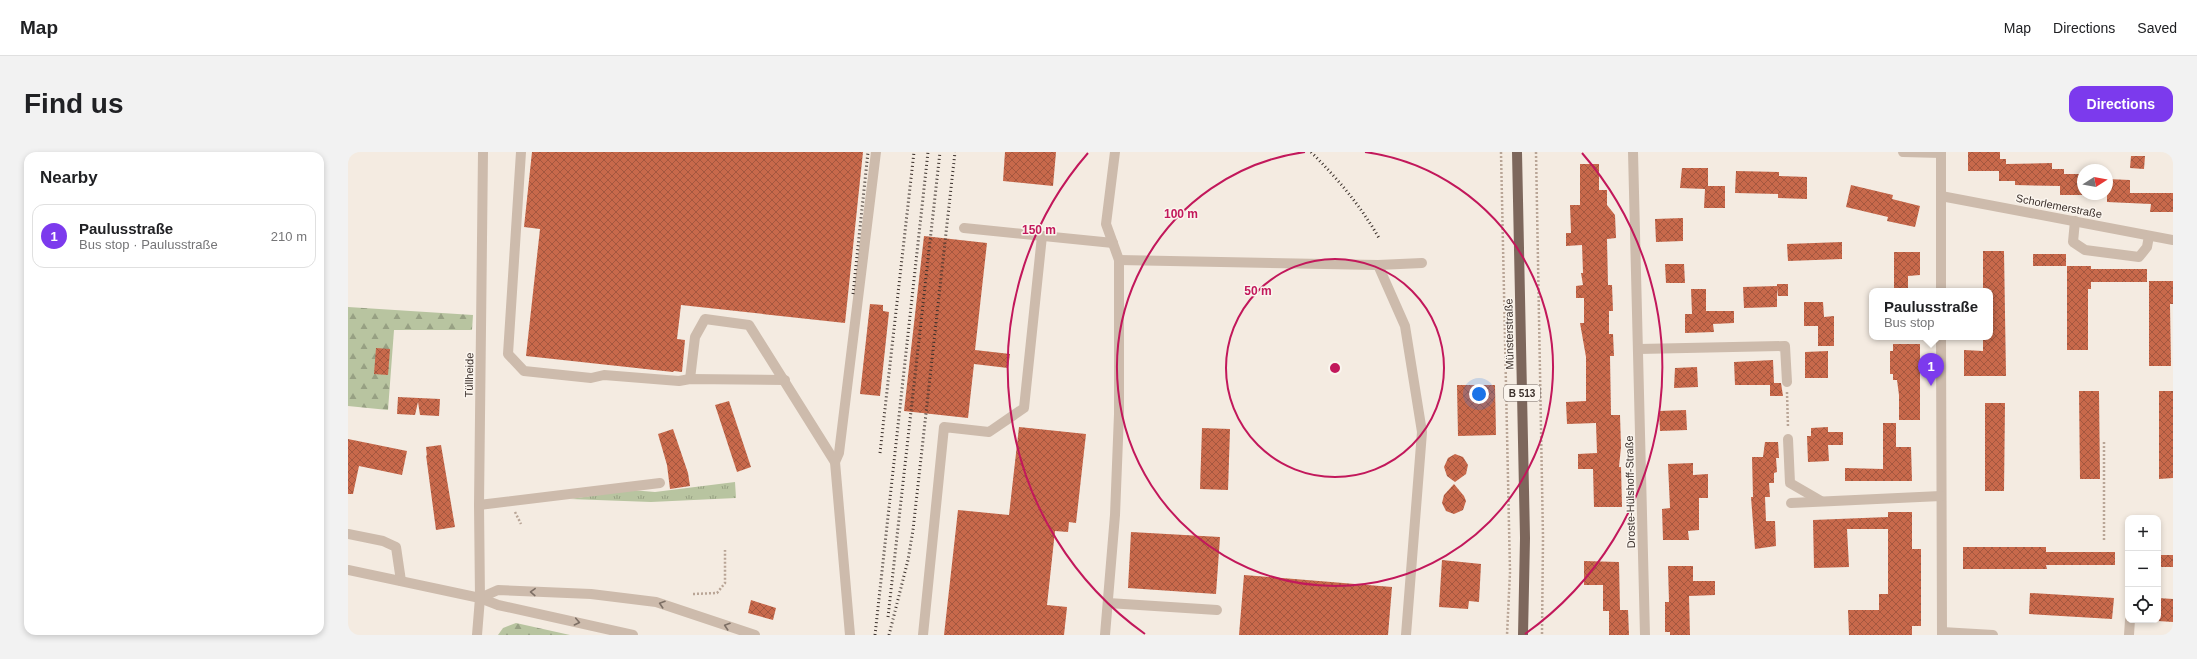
<!DOCTYPE html>
<meta charset="utf-8">
<style>
body{margin:0;font-family:Helvetica,sans-serif;background:#f2f2f2;color:#202124}
.controls{position:absolute;right:12px;bottom:12px;display:grid;overflow:hidden;border-radius:8px;box-shadow:0 2px 6px #0003}
.controls button{width:36px;height:36px;display:grid;place-items:center;padding:0;border:0;border-bottom:1px solid #e0e0e0;background:#fff;color:#202124;font:20px sans-serif}
.compass{position:absolute;left:1729px;top:12px;width:36px;height:36px;border-radius:50%;background:#fff;box-shadow:0 2px 6px #0003;rotate:79deg}
.you{position:absolute;left:1131px;top:242px;width:14px;height:14px;margin:-10px;border:3px solid #fff;border-radius:50%;background:#1a73e8;box-shadow:0 0 0 6px #1a73e833}
.badge{display:grid;place-items:center;width:26px;height:26px;border-radius:50%;background:#7c3aed;color:#fff;font-size:13px;font-weight:700}
.pin{position:absolute;translate:-50% -33px;filter:drop-shadow(0 1px 2px #0008)}
.pin::after{content:'';position:absolute;top:21px;width:14px;height:12px;background:inherit;clip-path:polygon(0 0,100% 0,50% 100%)}
.popup{position:absolute;left:1521px;top:136px;width:124px;height:52px;box-sizing:border-box;display:grid;place-content:center;border-radius:8px;background:#fff;filter:drop-shadow(0 1px 3px #0005);font-size:13px;white-space:nowrap;color:#757577}
.popup b{font-size:15px;color:#202124}
.popup::after{content:'';position:absolute;left:50%;top:100%;margin-left:-8px;border:8px solid transparent;border-top-color:#fff}
.list{margin:0;padding:0;list-style:none}
h2{display:flex;justify-content:space-between;align-items:center;height:52px;margin:0;padding:0 16px;font-size:17px}
h2 small{font-size:13px;font-weight:400;color:#757577}
.list li{display:grid;grid-template-columns:26px 1fr auto;gap:12px;align-items:center;box-sizing:border-box;height:64px;margin:0 8px 8px;padding:0 8px;border:1px solid #e0e0e0;border-radius:12px}
.list b{display:block;font-size:15px;white-space:nowrap}
.list p{margin:0;font-size:13px;white-space:nowrap;color:#757577}
.list em{font-size:13px;font-style:normal;color:#757577}
.icon{flex:none;width:22px;height:22px;fill:none;stroke:currentColor;stroke-width:2;stroke-linecap:round;stroke-linejoin:round}
.map{position:relative;flex:none;width:1825px;height:483px;overflow:hidden;border-radius:12px}
header{display:flex;align-items:center;gap:24px;box-sizing:border-box;height:56px;padding:0 20px;background:#fff;border-bottom:1px solid #e0e0e0}
header strong{font-size:19px}
nav{display:flex;gap:22px;margin-inline-start:auto;font-size:14px}
.intro{display:flex;align-items:center;justify-content:space-between;box-sizing:border-box;height:96px;padding:0 24px}
h1{margin:0;font-size:28px}
.button{padding:10px 18px;border-radius:12px;background:#7c3aed;color:#fff;font-size:14px;font-weight:700}
main{display:flex;gap:24px;padding:0 24px}
aside{flex:1;background:#fff;border-radius:12px;box-shadow:0 2px 6px #0003}
.map>svg:first-child{display:block}
</style>
<header>
<strong>Map</strong>
<nav><a>Map</a><a>Directions</a><a>Saved</a></nav>
</header>
<div class="intro"><h1>Find us</h1><a class="button">Directions</a></div>
<main>
<aside>
<h2>Nearby<small></small></h2>
<ul class="list">
<li><span class="badge">1</span><div><b>Paulusstraße</b><p>Bus stop · Paulusstraße</p></div><em>210 m</em></li>
</ul>
</aside>
<div class="map">
<svg width="1825" height="483" viewBox="0 0 1825 483">
<defs>
<pattern id="grass-tufts" width="24" height="20" patternUnits="userSpaceOnUse"><rect width="24" height="20" fill="#b8c4a0"/><path d="M3 7l-1-3M5 7V3M7 7l1-3M15 17l-1-3M17 17v-4M19 17l1-3" fill="none" stroke="#97a083"/></pattern>
<pattern id="forest-firs" width="22" height="20" patternUnits="userSpaceOnUse"><rect width="22" height="20" fill="#b8c4a0"/><path d="M5 1l3.5 6h-7zM16 11l3.5 6h-7z" fill="#97a083"/></pattern>
<pattern id="building-cross-hatch" width="8" height="8" patternUnits="userSpaceOnUse"><rect width="8" height="8" fill="#c8694b"/><path d="M0 0l8 8M0 8l8-8" fill="none" stroke="#a4573f"/></pattern>
</defs>
<rect width="100%" height="100%" fill="#f4ebe1"/>
<polygon fill="url(#grass-tufts)" points="387,330 388,346 303,350 222,347 283,338 307,340"/>
<g fill="url(#forest-firs)">
<polygon points="0,155 125,163 124,178 46,178 40,258 0,254"/>
<polygon points="168,471 222,483 150,483 155,476"/>
</g>
<g fill="url(#building-cross-hatch)">
<polygon points="184,0 515,0 497,171 333,153 329,187 337,188 334,220 326,219 325,220 178,204 192,77 176,75"/>
<polygon points="657,0 708,0 705,34 655,29"/>
<polygon points="1620,0 1652,0 1652,7 1658,7 1658,12 1704,11 1704,17 1716,17 1716,22 1735,22 1735,43 1712,43 1712,34 1667,33 1667,29 1651,29 1651,19 1620,19"/>
<polygon points="1783,4 1797,4 1796,17 1782,16"/>
<polygon points="1232,12 1251,12 1251,38 1259,38 1259,53 1267,63 1268,86 1259,87 1260,133 1264,133 1265,159 1261,159 1261,182 1265,182 1266,204 1262,204 1263,263 1272,263 1273,295 1271,315 1273,315 1274,355 1246,355 1245,317 1230,317 1230,302 1249,301 1248,271 1219,272 1218,250 1238,249 1238,205 1232,171 1236,171 1236,146 1228,146 1228,134 1235,133 1233,121 1235,121 1234,93 1218,94 1218,81 1223,81 1222,53 1232,53"/>
<polygon points="1334,16 1360,16 1360,34 1377,34 1377,56 1356,56 1357,37 1332,36"/>
<polygon points="1388,19 1431,20 1431,24 1459,25 1459,47 1430,46 1430,42 1387,41"/>
<polygon points="1759,27 1782,28 1782,41 1825,41 1825,60 1802,60 1803,52 1759,50"/>
<polygon points="1503,33 1545,43 1544,47 1572,54 1567,75 1539,69 1540,65 1498,55"/>
<polygon points="1335,66 1335,89 1308,90 1307,67"/>
<polygon points="576,84 639,91 627,198 662,202 660,216 626,212 620,266 556,259"/>
<polygon points="1494,90 1494,107 1440,109 1439,92"/>
<polygon points="1635,99 1656,99 1658,224 1616,224 1616,198 1635,199 1635,185 1642,185 1642,139 1635,139"/>
<polygon points="1546,100 1572,100 1572,123 1560,124 1560,136 1546,137"/>
<rect x="1685" y="102" width="33" height="12"/>
<polygon points="1317,112 1336,112 1337,131 1318,131"/>
<polygon points="1719,114 1743,114 1743,117 1799,117 1799,130 1743,130 1743,137 1740,137 1740,198 1719,198"/>
<polygon points="1801,129 1825,129 1825,152 1822,152 1823,214 1801,214"/>
<polygon points="1429,132 1440,132 1440,144 1430,144 1429,136 1429,155 1396,156 1395,135 1429,134"/>
<polygon points="1343,137 1358,137 1358,159 1386,159 1386,171 1365,172 1366,180 1337,181 1337,162 1344,162"/>
<polygon points="1456,150 1475,150 1476,165 1486,164 1486,194 1470,194 1470,174 1456,174"/>
<polygon points="522,152 535,153 535,159 541,160 532,244 512,242"/>
<polygon points="1545,192 1572,192 1572,268 1551,268 1551,243 1549,228 1545,228 1545,222 1542,222 1542,199 1545,199"/>
<polygon points="28,196 42,197 40,223 26,222"/>
<polygon points="1480,199 1480,226 1457,226 1457,200"/>
<polygon points="1425,208 1426,231 1433,231 1435,244 1422,244 1422,233 1387,233 1386,210"/>
<polygon points="1349,215 1350,235 1326,236 1327,216"/>
<polygon points="1109,233 1147,233 1148,283 1110,284"/>
<polygon points="1731,239 1751,239 1752,327 1732,327"/>
<polygon points="1811,239 1825,239 1825,326 1811,327"/>
<polygon points="50,245 92,247 91,264 72,263 70,250 67,263 49,262"/>
<polygon points="381,249 403,315 389,320 367,253"/>
<polygon points="1637,251 1657,251 1656,339 1637,339"/>
<polygon points="1338,258 1339,278 1312,279 1311,259"/>
<polygon points="1535,271 1548,271 1548,295 1563,295 1564,329 1497,329 1497,316 1535,317"/>
<polygon points="671,275 738,282 728,371 721,370 720,380 707,379 699,453 719,455 716,483 596,483 610,358 661,363"/>
<polygon points="1480,275 1480,280 1495,280 1495,293 1480,293 1481,309 1460,310 1459,284 1463,284 1463,276"/>
<polygon points="854,276 882,277 880,338 852,337"/>
<polygon points="325,277 340,321 342,334 322,337 319,313 310,282"/>
<polygon points="0,287 59,299 54,323 11,314 5,342 0,342"/>
<polygon points="1417,290 1430,290 1431,306 1428,306 1429,320 1426,321 1426,331 1421,331 1422,345 1417,345 1418,369 1427,369 1428,394 1407,397 1403,345 1405,345 1404,305 1415,305"/>
<polygon points="93,293 107,375 88,378 78,303 79,304 78,295"/>
<polygon points="1107,302 1115,305 1120,313 1118,322 1107,330 1099,324 1096,315 1100,306"/>
<polygon points="1345,311 1345,323 1360,322 1360,346 1351,346 1351,378 1340,379 1341,388 1315,388 1314,357 1322,356 1320,312"/>
<polygon points="1106,332 1116,344 1118,349 1115,358 1106,362 1098,359 1094,351 1096,343"/>
<polygon points="1540,360 1564,360 1564,397 1573,397 1573,474 1564,474 1564,483 1501,483 1500,458 1531,458 1531,442 1540,442 1540,377 1499,377 1501,415 1466,416 1465,368 1540,365"/>
<polygon points="783,380 872,385 868,442 780,436"/>
<polygon points="1615,395 1698,395 1698,400 1767,400 1767,413 1698,413 1699,417 1615,417"/>
<rect x="1810" y="403" width="15" height="12"/>
<polygon points="1094,408 1133,412 1131,450 1121,449 1120,457 1091,455"/>
<polygon points="1236,409 1271,410 1272,458 1280,458 1281,483 1261,483 1261,459 1255,459 1255,433 1236,433"/>
<polygon points="1320,414 1345,414 1345,429 1367,429 1367,443 1341,444 1342,483 1322,483 1322,480 1317,480 1317,450 1321,450"/>
<polygon points="896,423 1044,435 1040,483 891,483"/>
<polygon points="1682,441 1766,446 1764,467 1681,462"/>
<polygon points="1810,446 1825,447 1825,470 1810,469"/>
<polygon points="403,448 428,456 425,468 400,461"/>
</g>
<g fill="none" stroke-linecap="round" stroke-linejoin="round">
<g stroke="#b9a596" stroke-width="2.5" stroke-dasharray="2 2" stroke-linecap="butt">
<polyline points="1153,0 1162,420 1159,483"/>
<polyline points="1188,0 1195,386 1194,483"/>
<polyline points="1439,240 1440,275"/>
<polyline points="167,360 173,372"/>
<polyline points="1756,388 1756,288"/>
<polyline points="345,442 369,441 377,431 377,398"/>
</g>
<g stroke="#cdbbac" stroke-width="10">
<polyline points="173,0 160,202 176,219 243,226 256,223 331,229 342,227 437,228"/>
<polyline points="1285,0 1297,483"/>
<polyline points="1555,0 1593,1"/>
<polyline points="1593,0 1593,139"/>
<polyline points="1593,44 1825,88"/>
<polyline points="1727,69 1725,90 1737,98 1791,105 1799,95 1801,84"/>
<polyline points="616,76 765,91"/>
<polyline points="771,108 1030,113 1074,111"/>
<polyline points="1030,113 1057,174 1074,280 1058,483"/>
<polyline points="1593,185 1594,483"/>
<polyline points="1291,197 1437,194 1439,230"/>
<polyline points="342,227 347,185 357,167 401,173 487,310 502,483"/>
<polyline points="1440,287 1442,331 1473,349"/>
<polyline points="487,310 491,301 528,0"/>
<polyline points="1443,351 1593,344"/>
<polyline points="131,353 312,331"/>
<polyline points="0,382 35,389 48,395 53,429"/>
<polyline points="0,418 132,446 150,453 285,483"/>
<polyline points="132,446 150,438 243,442 308,450 407,483"/>
<polyline points="760,451 869,458"/>
<polyline points="1594,480 1645,483"/>
<polyline points="129,483 132,446 131,353 135,0"/>
<polyline points="575,483 596,275 641,280 676,256 694,84"/>
<polyline points="757,483 767,363 771,262 771,108 758,72 767,0"/>
<polyline points="1781,483 1782,468"/>
</g>
<polyline stroke="#7d675c" stroke-width="10" points="1169,0 1177,386 1175,483"/>
<g stroke="#3b302b" stroke-width="3" stroke-dasharray="1 3" stroke-linecap="butt">
<path d="M963,0C990,27 1012,53 1031,86"/>
<polyline points="505,142 520,0"/>
<polyline points="532,301 566,0"/>
<polyline points="540,465 592,0"/>
<polyline points="527,483 580,0"/>
<polyline points="541,483 560,408 565,378 607,0"/>
</g>
</g>
<defs><path id="oneway-chevron" d="M-2-3.5L2.5 0L-2 3.5" fill="none" stroke-width="1.6" stroke-linecap="round" stroke-linejoin="round"/></defs>
<g stroke="#7d6f65">
<use href="#oneway-chevron" transform="translate(185 440) rotate(-178)"/>
<use href="#oneway-chevron" transform="translate(314 452) rotate(-162)"/>
<use href="#oneway-chevron" transform="translate(229 470) rotate(12)"/>
<use href="#oneway-chevron" transform="translate(379 474) rotate(-162)"/>
</g>
<g fill="none" stroke="#c2185b" stroke-width="2">
<circle cx="987" cy="216" r="109"/>
<path d="M1017 0A218 218 0 1 1 957 0"/>
<path d="M797 482A327 327 0 0 1 740 1M1234 1A327 327 0 0 1 1177 482"/>
</g>
<g text-anchor="middle" stroke-width="3" stroke-linejoin="round" paint-order="stroke">
<rect fill="#fbf5ee" stroke="#756b66" stroke-width="1" x="1156" y="233" width="36" height="16" rx="3"/>
<g font-size="10" font-weight="bold" fill="#3b302b">
<text x="1174" y="245">B 513</text>
</g>
<g font-size="11" fill="#3b302b" stroke="#fbf5ee">
<text transform="translate(1711 54) rotate(11)" y="4">Schorlemerstraße</text>
<text transform="translate(1161 182) rotate(-91)" y="4">Münsterstraße</text>
<text transform="translate(121 223) rotate(-89)" y="4">Tüllheide</text>
<text transform="translate(1282 340) rotate(-91)" y="4">Droste-Hülshoff-Straße</text>
</g>
</g>
<circle cx="987" cy="216" r="6" fill="#c2185b" stroke="#fbf5ee" stroke-width="2"/>
<g font-size="12" text-anchor="middle" font-weight="bold" fill="#c2185b" stroke="#fbf5ee" stroke-width="3" stroke-linejoin="round" paint-order="stroke">
<text x="833" y="66">100 m</text>
<text x="691" y="82">150 m</text>
<text x="910" y="143">50 m</text>
</g>
</svg>
<div class="controls">
<button>+</button>
<button>−</button>
<button><svg class="icon" aria-label="locate" viewBox="0 0 24 24"><circle cx="12" cy="12" r="6"/><path d="M12 2v4M12 18v4M2 12h4M18 12h4"/></svg></button>
</div>
<svg class="compass" viewBox="-18 -18 36 36"><path d="M0-13l5 13h-10z" fill="#e53935"/><path d="M0 13l5-13h-10z" fill="#757577"/></svg>
<div class="you"></div>
<div class="pin badge" style="left:1583px;top:234px">1</div>
<div class="popup"><b>Paulusstraße</b>Bus stop</div>
</div>
</main>
